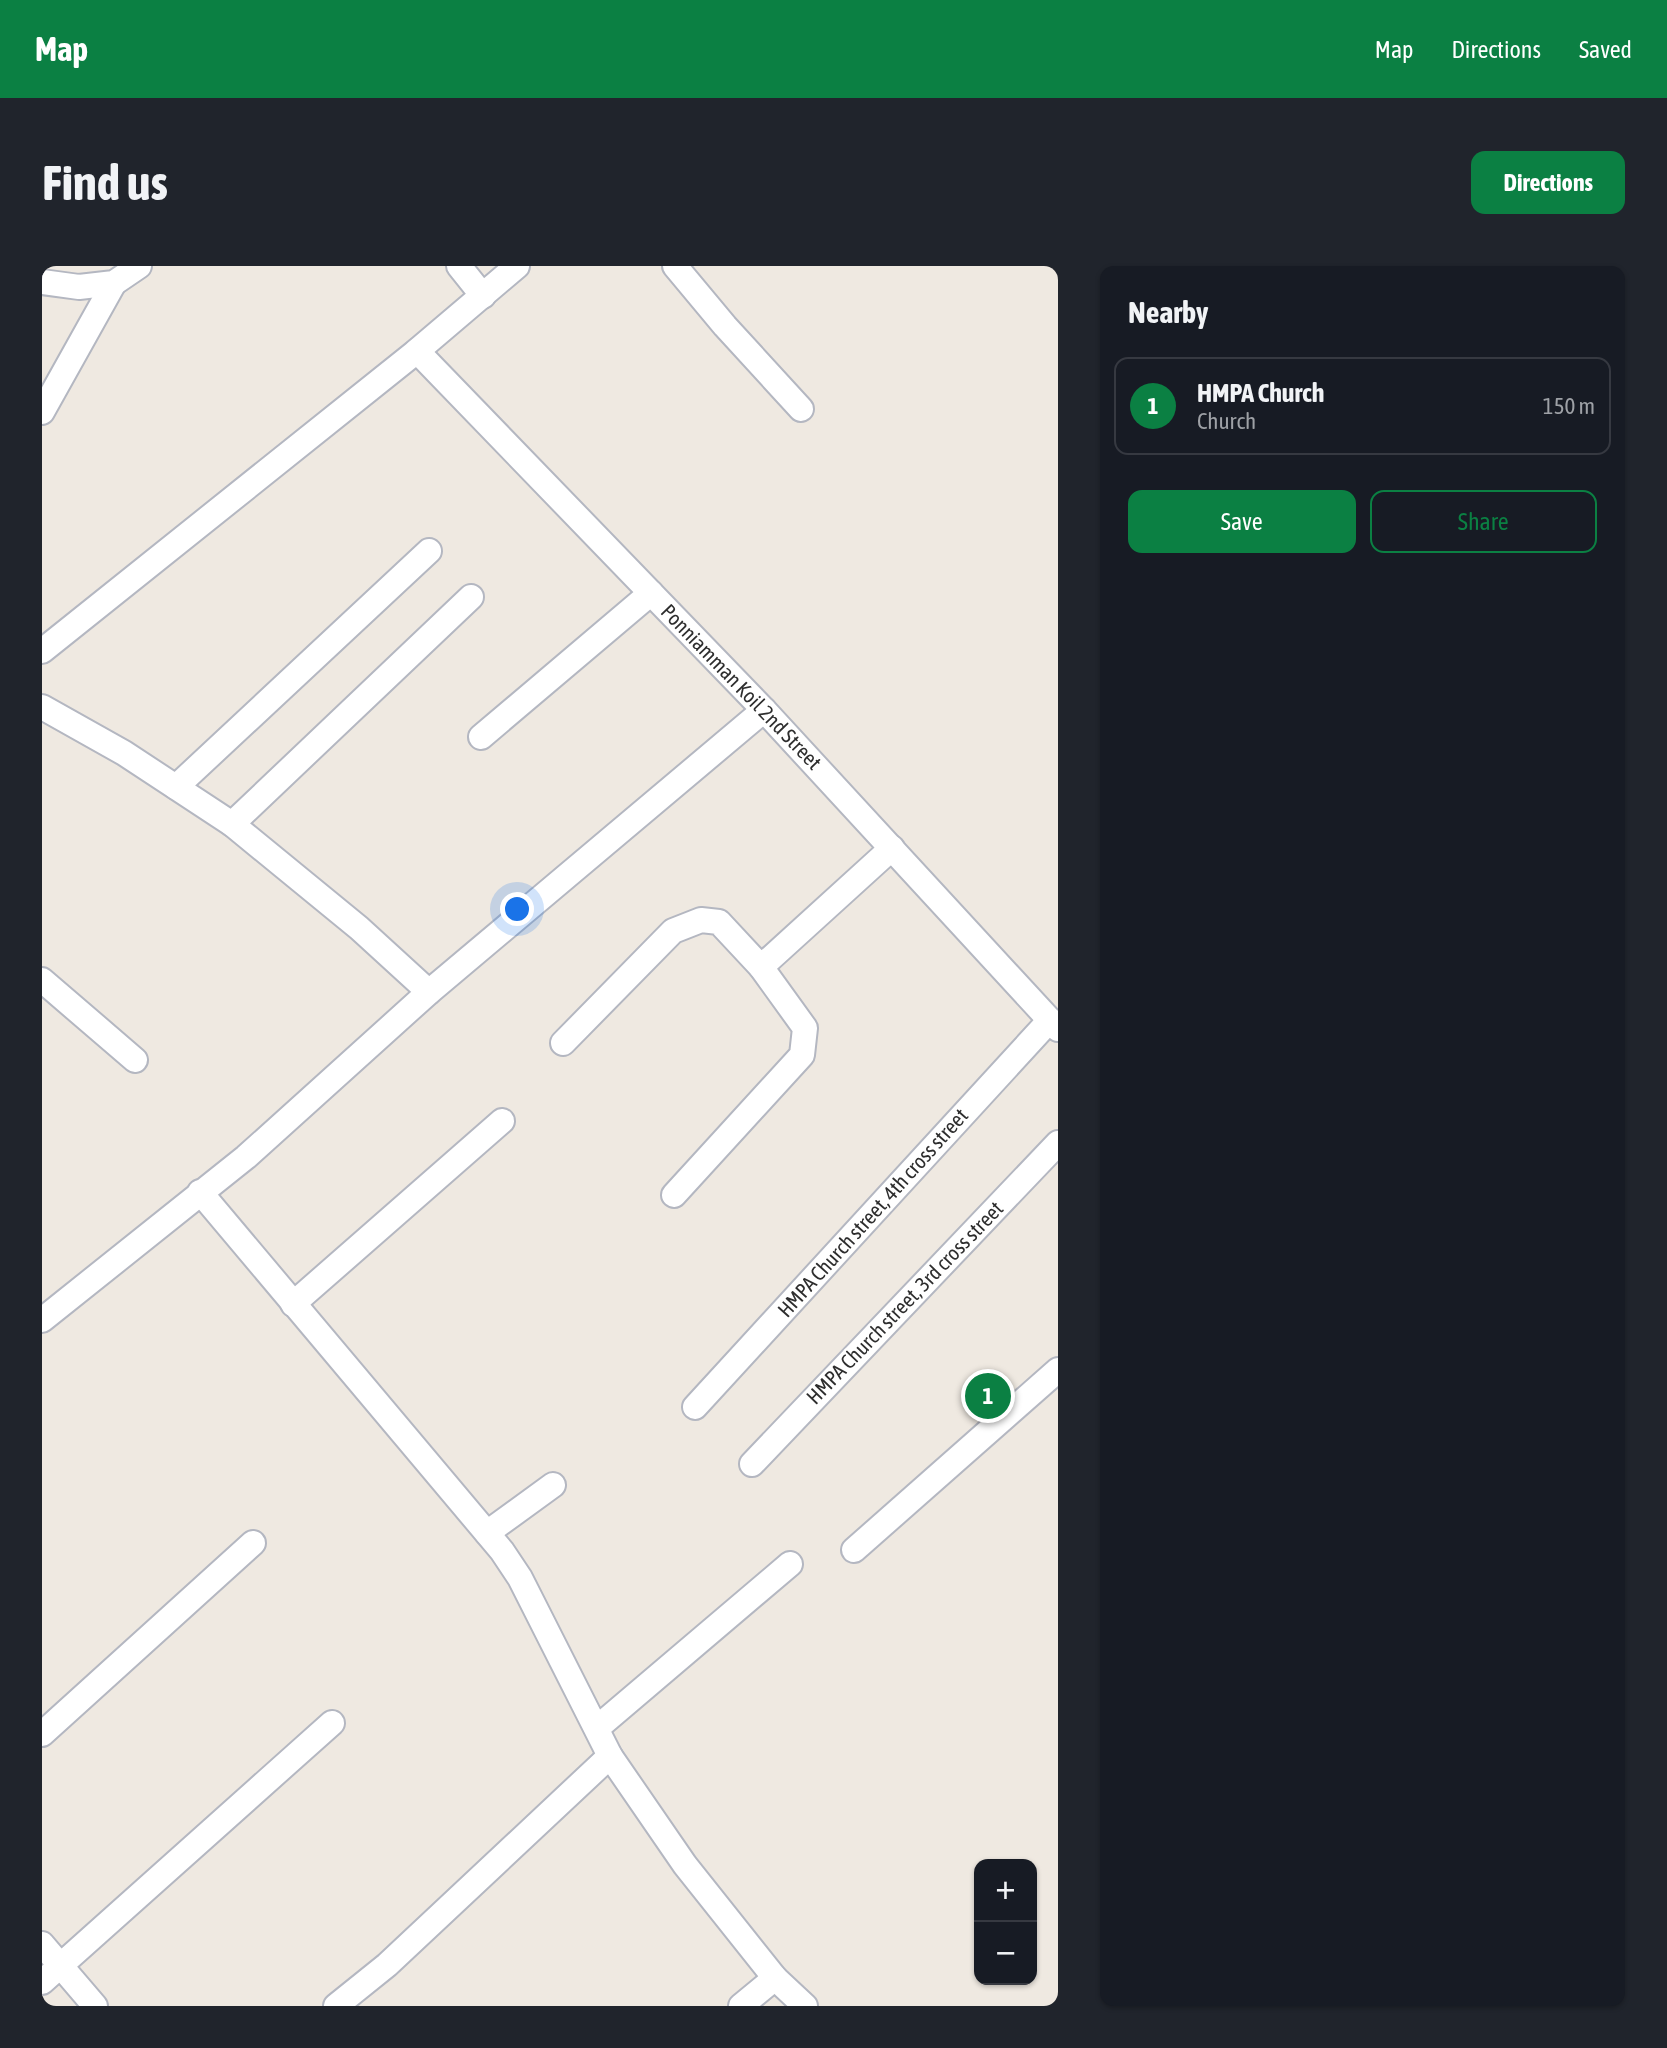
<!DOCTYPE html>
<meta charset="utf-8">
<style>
body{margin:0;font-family:"Asap Condensed",sans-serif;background:#20242c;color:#f1f3f6}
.controls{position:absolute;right:21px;bottom:21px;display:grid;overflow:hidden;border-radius:14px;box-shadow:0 2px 5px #0004}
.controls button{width:63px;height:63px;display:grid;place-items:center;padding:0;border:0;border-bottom:2px solid #363941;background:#171b24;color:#f1f3f6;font:35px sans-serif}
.you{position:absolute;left:476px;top:644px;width:24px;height:24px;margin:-18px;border:5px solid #fff;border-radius:50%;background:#1a73e8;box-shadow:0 0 0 10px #1a73e833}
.badge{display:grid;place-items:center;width:46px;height:46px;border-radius:50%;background:#0b8043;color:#fff;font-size:23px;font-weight:700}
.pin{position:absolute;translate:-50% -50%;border:4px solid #fff;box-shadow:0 2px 7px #0006}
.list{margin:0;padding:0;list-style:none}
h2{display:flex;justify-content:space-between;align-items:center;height:91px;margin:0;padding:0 28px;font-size:30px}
h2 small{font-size:23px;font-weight:400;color:#9ea1a6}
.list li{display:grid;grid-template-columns:46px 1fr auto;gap:21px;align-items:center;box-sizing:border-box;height:98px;margin:0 14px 14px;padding:0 14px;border:2px solid #363941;border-radius:14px}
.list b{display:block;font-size:26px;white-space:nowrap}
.list p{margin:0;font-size:23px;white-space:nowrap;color:#9ea1a6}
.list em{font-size:23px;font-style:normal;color:#9ea1a6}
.actions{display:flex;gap:14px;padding:21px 28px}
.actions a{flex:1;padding:16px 0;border:2px solid #0b8043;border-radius:14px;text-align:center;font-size:24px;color:#0b8043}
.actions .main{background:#0b8043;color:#fff}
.map{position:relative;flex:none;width:1016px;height:1740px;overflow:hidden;border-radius:14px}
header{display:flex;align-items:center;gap:42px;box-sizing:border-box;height:98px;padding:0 35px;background:#0b8043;color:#fff}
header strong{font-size:33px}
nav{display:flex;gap:38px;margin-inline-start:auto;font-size:24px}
.intro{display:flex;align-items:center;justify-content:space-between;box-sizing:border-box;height:168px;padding:0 42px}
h1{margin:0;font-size:49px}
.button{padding:18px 32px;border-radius:14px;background:#0b8043;color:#fff;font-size:24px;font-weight:700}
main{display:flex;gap:42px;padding:0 42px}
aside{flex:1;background:#171b24;border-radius:14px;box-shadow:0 2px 5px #0004}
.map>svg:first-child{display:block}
</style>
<header>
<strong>Map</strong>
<nav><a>Map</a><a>Directions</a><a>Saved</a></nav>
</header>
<div class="intro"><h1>Find us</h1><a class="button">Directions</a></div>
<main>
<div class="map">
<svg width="1016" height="1740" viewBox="0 0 1016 1740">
<rect width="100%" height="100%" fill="#efe9e1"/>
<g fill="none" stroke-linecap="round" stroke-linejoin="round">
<g stroke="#b4b7c1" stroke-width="28">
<g id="minor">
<polyline points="417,0 441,30"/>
<polyline points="633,0 683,60 759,143"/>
<polyline points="0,16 37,21 72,17 97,0"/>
<polyline points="375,85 722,444 1016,763"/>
<polyline points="0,146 72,17"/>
<polyline points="0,385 375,85 475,0"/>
<polyline points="0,441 82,487 190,558 317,662 387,726"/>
<polyline points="439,471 609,327"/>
<polyline points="134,521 387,285"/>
<polyline points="190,558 429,331"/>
<polyline points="0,714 93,794"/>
<polyline points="521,777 631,665 659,654 677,656 719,701 850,582"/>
<polyline points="158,926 460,1285 478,1312 568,1490 643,1599 733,1712 763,1740"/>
<polyline points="632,929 760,789 763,762 719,701"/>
<polyline points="251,1038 460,855"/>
<polyline points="0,1054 204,891 387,726 722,444"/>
<polyline points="653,1141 1008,754"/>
<polyline points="710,1198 1016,877"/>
<polyline points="445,1267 511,1219"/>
<polyline points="812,1284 1016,1104"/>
<polyline points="555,1462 748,1298"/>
<polyline points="0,1468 211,1277"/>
<polyline points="0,1678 53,1740"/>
<polyline points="0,1716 290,1457"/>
<polyline points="294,1740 345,1699 568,1490"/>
<polyline points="699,1740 733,1712"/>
</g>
</g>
<use href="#minor" stroke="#fff" stroke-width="24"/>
</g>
<g text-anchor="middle" stroke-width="5" stroke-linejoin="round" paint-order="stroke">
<g font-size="21" fill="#2e2e2e" stroke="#fff">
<text transform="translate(699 421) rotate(46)" y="7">Ponniamman Koil 2nd Street</text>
<text transform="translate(831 947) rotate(-48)" y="7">HMPA Church street, 4th cross street</text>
<text transform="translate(863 1037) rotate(-46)" y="7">HMPA Church street, 3rd cross street</text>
</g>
</g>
</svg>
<div class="controls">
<button>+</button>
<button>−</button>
</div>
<div class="you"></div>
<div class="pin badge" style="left:946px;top:1130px">1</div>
</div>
<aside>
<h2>Nearby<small></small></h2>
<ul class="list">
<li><span class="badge">1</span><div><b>HMPA Church</b><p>Church</p></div><em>150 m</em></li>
</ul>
<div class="actions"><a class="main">Save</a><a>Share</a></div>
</aside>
</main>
